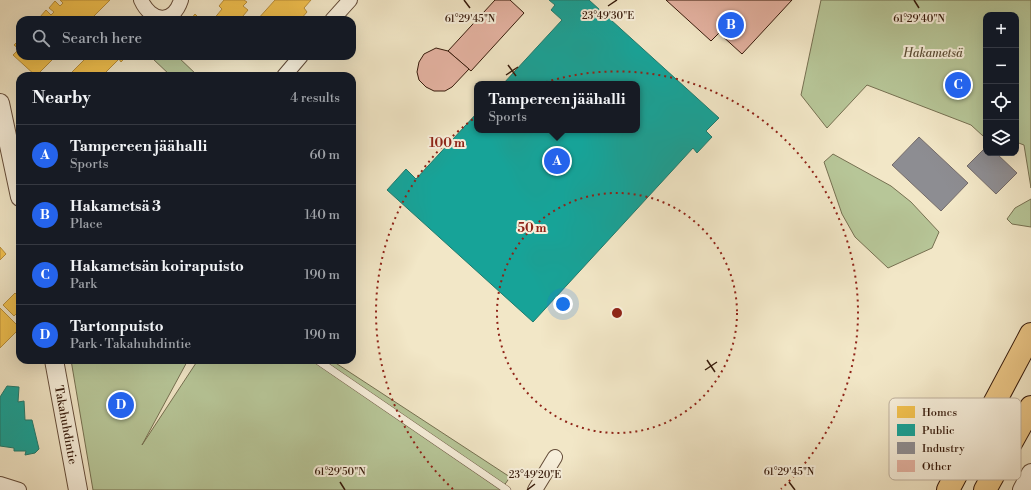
<!DOCTYPE html>
<meta charset="utf-8">
<style>
body{margin:0;font-family:"Libre Bodoni",serif;background:#242831;color:#f1f3f6}
.controls{position:absolute;right:12px;top:12px;display:grid;overflow:hidden;border-radius:8px;box-shadow:0 4px 16px #0002}
.controls button{width:36px;height:36px;display:grid;place-items:center;padding:0;border:0;border-bottom:1px solid #363941;background:#171b24;color:#f1f3f6;font:20px sans-serif}
.you{position:absolute;left:563px;top:304px;width:14px;height:14px;margin:-10px;border:3px solid #fff;border-radius:50%;background:#1a73e8;box-shadow:0 0 0 6px #1a73e833}
.badge{display:grid;place-items:center;width:26px;height:26px;border-radius:50%;background:#2563eb;color:#fff;font-size:13px;font-weight:700}
.pin{position:absolute;translate:-50% -50%;border:2px solid #fff;box-shadow:0 1px 4px #0006}
.popup{position:absolute;left:474px;top:81px;width:166px;height:52px;box-sizing:border-box;display:grid;place-content:center;border-radius:8px;background:#171b24;filter:drop-shadow(0 1px 3px #0005);font-size:13px;white-space:nowrap;color:#9ea1a6}
.popup b{font-size:15px;color:#f1f3f6}
.popup::after{content:'';position:absolute;left:50%;top:100%;margin-left:-8px;border:8px solid transparent;border-top-color:#171b24}
.list{margin:0;padding:0;list-style:none}
h2{display:flex;justify-content:space-between;align-items:center;height:52px;margin:0;padding:0 16px;font-size:17px}
h2 small{font-size:13px;font-weight:400;color:#9ea1a6}
.list li{display:grid;grid-template-columns:26px 1fr auto;gap:12px;align-items:center;box-sizing:border-box;height:60px;padding:0 16px;border-top:1px solid #363941}
.list b{display:block;font-size:15px;white-space:nowrap}
.list p{margin:0;font-size:13px;white-space:nowrap;color:#9ea1a6}
.list em{font-size:13px;font-style:normal;color:#9ea1a6}
.icon{flex:none;width:22px;height:22px;fill:none;stroke:currentColor;stroke-width:2;stroke-linecap:round;stroke-linejoin:round}
.map{position:relative;flex:none;width:1031px;height:490px;overflow:hidden}
.search{position:absolute;background:#171b24;box-shadow:0 4px 16px #0002;left:16px;top:16px;width:340px;height:44px;display:flex;align-items:center;gap:10px;box-sizing:border-box;padding:0 14px;border-radius:12px;color:#9ea1a6;font-size:15px}
.panel{position:absolute;background:#171b24;box-shadow:0 4px 16px #0002;left:16px;top:72px;width:340px;height:292px;border-radius:12px}
.map>svg:first-child{display:block}
</style>
<div class="map">
<svg width="1031" height="490" viewBox="0 0 1031 490">
<rect width="100%" height="100%" fill="#f2e7c7"/>
<filter id="stains"><feTurbulence type="fractalNoise" baseFrequency=".005" numOctaves="4"/><feColorMatrix values="0 0 0 0 .2 0 0 0 0 .09 0 0 0 0 .02 0 0 0 .5 -.17"/></filter>
<radialGradient id="worn" r=".72"><stop offset=".6" stop-color="#630" stop-opacity="0"/><stop offset="1" stop-color="#630" stop-opacity=".3"/></radialGradient>
<g fill="#b7c698" stroke="#767051">
<polygon points="821,0 1031,0 1031,188 1024,145 1016,142 1016,15 986,15 986,130 984,130 983,136 971,125 867,85 827,128 801,95"/>
<polygon points="154,56 177,56 198,76 171,76 152,58"/>
<polygon points="833,154 891,186 911,202 939,232 932,248 888,268 855,237 842,214 824,162"/>
<polygon points="1031,199 1031,227 1012,224 1007,219 1015,208"/>
<polygon points="71,360 188,360 142,445 198,360 331,360 510,477 501,490 93,490"/>
</g>
<g fill="#f2c14e" stroke="#b98f3a">
<polygon points="60,0 110,0 90,20 44,20 40,17 46,10 51,15 54,12 49,8 55,1 60,6 63,3"/>
<polygon points="224,0 244,0 247,2 243,6 248,10 243,16 248,20 213,20 222,9 219,6"/>
<polygon points="275,0 311,0 304,8 307,12 300,20 292,18 291,20 257,20"/>
<polygon points="195,14 200,19 190,20"/>
<polygon points="20,39 20,56 56,56 36,76 13,55 19,49 14,45"/>
<polygon points="88,56 127,56 121,62 119,59 102,76 68,76"/>
<polygon points="0,247 6,254 0,260"/>
<polygon points="15,293 20,298 20,310 14,316 3,305"/>
<polygon points="0,308 20,328 0,348"/>
</g>
<g fill="#17a398" stroke="#207a6d">
<polygon points="549,0 589,0 719,118 706,131 712,137 697,153 693,148 533,322 387,190 406,169 416,179 477,113 477,130 637,130 637,84 503,84 562,20 551,10 555,5"/>
<polygon points="7,386 19,387 18,402 24,401 25,420 32,420 39,449 35,453 25,455 26,451 14,451 14,448 0,446 0,397"/>
</g>
<g fill="#8d8d92" stroke="#736a69">
<polygon points="919,137 968,183 941,211 892,165"/>
<polygon points="986,147 986,153 996,153 1017,173 996,194 967,166"/>
</g>
<g fill="#e4b2a1" stroke="#35190a">
<polygon points="495,0 510,0 524,13 471,71 448,51"/>
<polygon points="666,0 792,0 742,54 719,33 711,41"/>
<polygon points="436,48 448,51 469,69 452,87 445,91 434,91 426,87 419,80 417,72 419,62 424,54"/>
</g>
<g fill="none" stroke-linecap="round" stroke-linejoin="round">
<g stroke="#644c39" stroke-width="8">
<polyline id="service" points="317,360 507,490"/>
</g>
<g stroke="#644c39" stroke-width="16">
<g id="minor">
<path d="M141,0C151,22 173,25 181,0"/>
<polyline points="332,20 350,0"/>
<polyline points="284,76 301,56"/>
<polyline points="0,484 19,490"/>
<polyline points="535,490 555,457"/>
</g>
</g>
<g stroke="#644c39" stroke-width="20">
<g id="tertiary">
<polyline points="0,103 20,197"/>
<path id="s1" d="M54,360L78,490"/>
<polyline points="1022,490 1031,473"/>
</g>
</g>
<g stroke="#35190a" stroke-width="24">
<g id="trunk">
<polyline points="948,490 1031,334"/>
<polyline points="985,490 1031,407"/>
</g>
</g>
<use href="#service" stroke="#f7efdb" stroke-width="7"/>
<use href="#minor" stroke="#f7efdb" stroke-width="14"/>
<use href="#tertiary" stroke="#f7efdb" stroke-width="18"/>
<use href="#trunk" stroke="#e9c484" stroke-width="22"/>
</g>
<path fill="none" stroke="#35190a" stroke-width="1.5" d="M464,0L470,8M914,0L919,8M608,6L617,0M508,65L516,76M506,75L518,67M707,360L715,372M705,370L717,362M340,482L345,490M789,482L795,490M527,490L535,484"/>
<g fill="none" stroke="#8f2418" stroke-width="2" stroke-dasharray="2 4">
<circle cx="617" cy="313" r="120"/>
<path d="M453 489A241 241 0 1 1 781 489"/>
</g>
<g text-anchor="middle" stroke-width="4" stroke-linejoin="round" paint-order="stroke">
<g font-size="12" font-style="italic" fill="#5c4d35" stroke="#f7efdb">
<text x="933" y="57">Hakametsä</text>
</g>
<g font-size="12" fill="#35190a" stroke="#f7efdb">
<text dy="4" stroke="none"><textPath href="#s1" startOffset="66">Takahuhdintie</textPath></text>
</g>
</g>
<rect x="889" y="398" width="132" height="82" rx="6" fill="#f7efdb" stroke="#bdaf9c" stroke-width="1"/>
<rect x="897" y="406" width="18" height="12" fill="#f2c14e"/>
<rect x="897" y="424" width="18" height="12" fill="#17a398"/>
<rect x="897" y="442" width="18" height="12" fill="#8d8d92"/>
<rect x="897" y="460" width="18" height="12" fill="#e4b2a1"/>
<g font-size="11" fill="#35190a">
<text x="922" y="416">Homes</text>
<text x="922" y="434">Public</text>
<text x="922" y="452">Industry</text>
<text x="922" y="470">Other</text>
</g>
<g font-size="10" text-anchor="middle" fill="#35190a" stroke="#f7efdb" stroke-width="4" stroke-linejoin="round" paint-order="stroke">
<text x="608" y="19">23°49'30"E</text>
<text x="470" y="22">61°29'45"N</text>
<text x="919" y="22">61°29'40"N</text>
<text x="340" y="475">61°29'50"N</text>
<text x="789" y="475">61°29'45"N</text>
<text x="535" y="478">23°49'20"E</text>
</g>
<circle cx="617" cy="313" r="6" fill="#8f2418" stroke="#f7efdb" stroke-width="2"/>
<g font-size="12" text-anchor="middle" font-weight="bold" fill="#8f2418" stroke="#f7efdb" stroke-width="4" stroke-linejoin="round" paint-order="stroke">
<text x="447" y="147">100 m</text>
<text x="532" y="232">50 m</text>
</g>
<rect width="100%" height="100%" filter="url(#stains)"/>
<rect width="100%" height="100%" fill="url(#worn)"/>
</svg>
<div class="controls">
<button>+</button>
<button>−</button>
<button><svg class="icon" aria-label="locate" viewBox="0 0 24 24"><circle cx="12" cy="12" r="6"/><path d="M12 2v4M12 18v4M2 12h4M18 12h4"/></svg></button>
<button><svg class="icon" aria-label="layers" viewBox="0 0 24 24"><path d="M12 4l9 5-9 5-9-5zM3 14l9 5 9-5"/></svg></button>
</div>
<div class="you"></div>
<div class="pin badge" style="left:557px;top:161px">A</div>
<div class="popup"><b>Tampereen jäähalli</b>Sports</div>
<div class="pin badge" style="left:731px;top:25px">B</div>
<div class="pin badge" style="left:958px;top:85px">C</div>
<div class="pin badge" style="left:121px;top:405px">D</div>
<div class="search"><svg class="icon" aria-label="search" viewBox="0 0 24 24"><circle cx="10" cy="10" r="6"/><path d="M15 15l6 6"/></svg>Search here</div>
<section class="panel">
<h2>Nearby<small>4 results</small></h2>
<ul class="list">
<li><span class="badge">A</span><div><b>Tampereen jäähalli</b><p>Sports</p></div><em>60 m</em></li>
<li><span class="badge">B</span><div><b>Hakametsä 3</b><p>Place</p></div><em>140 m</em></li>
<li><span class="badge">C</span><div><b>Hakametsän koirapuisto</b><p>Park</p></div><em>190 m</em></li>
<li><span class="badge">D</span><div><b>Tartonpuisto</b><p>Park · Takahuhdintie</p></div><em>190 m</em></li>
</ul>
</section>
</div>
